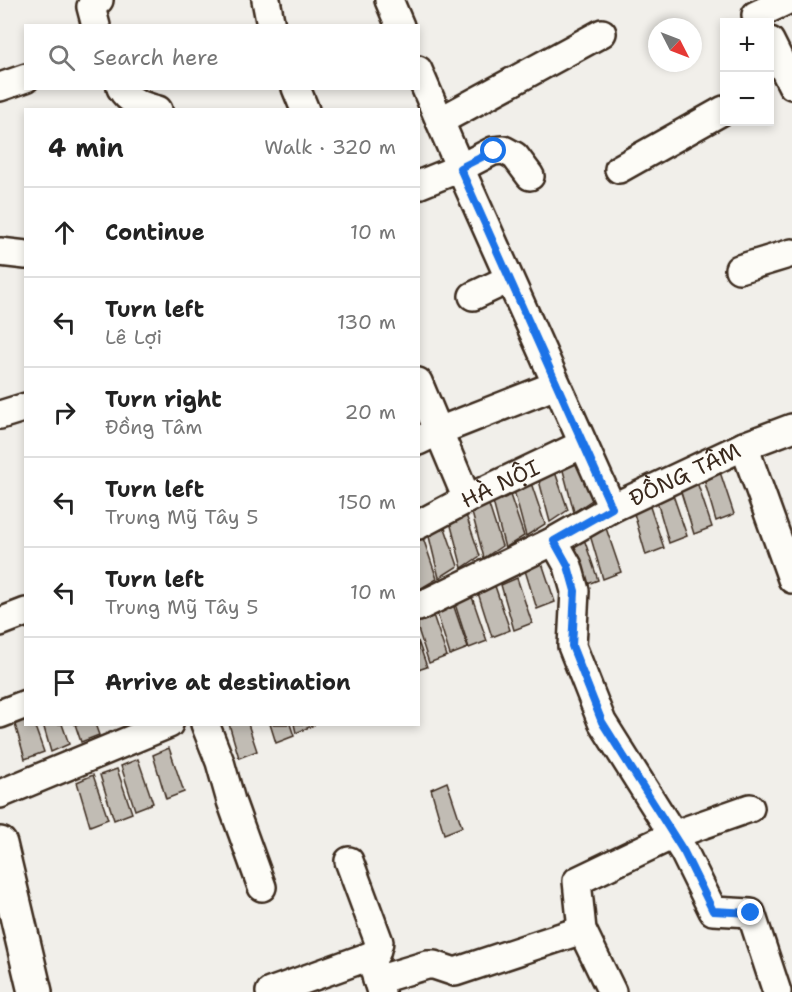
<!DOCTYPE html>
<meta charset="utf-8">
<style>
body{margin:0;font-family:"Shantell Sans",sans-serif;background:#f2f2f2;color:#222}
.controls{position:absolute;right:18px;top:18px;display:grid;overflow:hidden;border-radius:0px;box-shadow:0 3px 9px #0003}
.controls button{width:54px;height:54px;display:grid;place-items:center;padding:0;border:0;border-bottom:2px solid #e0e0e0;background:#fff;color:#222;font:30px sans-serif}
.compass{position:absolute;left:648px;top:18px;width:54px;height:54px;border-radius:50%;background:#fff;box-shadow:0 3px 9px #0003;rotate:132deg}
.stop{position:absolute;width:18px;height:18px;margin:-14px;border:4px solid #1a73e8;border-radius:50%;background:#fff}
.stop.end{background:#1a73e8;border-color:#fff;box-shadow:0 2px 6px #0008}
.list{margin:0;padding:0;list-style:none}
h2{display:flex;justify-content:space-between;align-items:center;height:78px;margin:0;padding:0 24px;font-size:26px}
h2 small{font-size:20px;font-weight:400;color:#767676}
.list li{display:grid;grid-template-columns:39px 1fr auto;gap:18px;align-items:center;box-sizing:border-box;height:90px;padding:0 24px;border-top:2px solid #e0e0e0}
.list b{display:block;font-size:22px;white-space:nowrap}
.list p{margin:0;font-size:20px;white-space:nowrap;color:#767676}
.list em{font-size:20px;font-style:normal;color:#767676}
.icon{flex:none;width:33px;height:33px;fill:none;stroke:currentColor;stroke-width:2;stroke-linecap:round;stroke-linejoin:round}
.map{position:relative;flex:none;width:792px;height:992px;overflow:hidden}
.search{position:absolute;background:#fff;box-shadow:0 3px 9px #0003;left:24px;top:24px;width:396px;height:66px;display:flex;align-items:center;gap:15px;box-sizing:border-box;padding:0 21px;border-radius:0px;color:#767676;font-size:22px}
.panel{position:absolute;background:#fff;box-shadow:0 3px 9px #0003;left:24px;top:108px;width:396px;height:618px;border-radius:0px}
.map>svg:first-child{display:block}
</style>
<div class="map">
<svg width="792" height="992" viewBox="0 0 792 992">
<rect width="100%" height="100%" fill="#f1efea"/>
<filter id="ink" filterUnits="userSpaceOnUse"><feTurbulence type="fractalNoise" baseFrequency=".0167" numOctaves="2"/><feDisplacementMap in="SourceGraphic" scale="12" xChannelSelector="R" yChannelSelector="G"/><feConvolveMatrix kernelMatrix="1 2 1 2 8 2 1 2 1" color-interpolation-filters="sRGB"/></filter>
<g filter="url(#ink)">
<g fill="#c1bcb4" stroke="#3b2a1e" stroke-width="1.5">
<polygon points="578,456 592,500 574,512 561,463"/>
<polygon points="553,466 568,510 550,522 537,473"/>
<polygon points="719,469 734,514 716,521 703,476"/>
<polygon points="530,480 545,524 526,536 513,487"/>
<polygon points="697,482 712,527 694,534 680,489"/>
<polygon points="509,492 524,536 505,548 492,498"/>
<polygon points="672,492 687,536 669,543 656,498"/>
<polygon points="488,502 502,546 484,558 471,509"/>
<polygon points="649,504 664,548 646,555 633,510"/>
<polygon points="465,512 480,556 462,568 449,518"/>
<polygon points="443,522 458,566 439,578 427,528"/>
<polygon points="606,528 621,572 603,579 590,535"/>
<polygon points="422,535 437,579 418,590 418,536"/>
<polygon points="583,536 598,580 580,587 566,542"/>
<polygon points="540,557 555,602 537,609 523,564"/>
<polygon points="517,578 532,623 514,630 501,585"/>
<polygon points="495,586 510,630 492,637 478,593"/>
<polygon points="472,597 487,641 469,648 455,604"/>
<polygon points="453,604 468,648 450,655 436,610"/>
<polygon points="432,612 447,656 429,663 418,629 418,617"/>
<polygon points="418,641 427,667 418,670"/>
<polygon points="26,709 26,724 34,724 44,752 25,759 12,714"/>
<polygon points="43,724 62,724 69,744 51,752"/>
<polygon points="75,724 95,724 99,735 81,742"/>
<polygon points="229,724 248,724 257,751 239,758"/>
<polygon points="270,724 290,724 294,736 276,743"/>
<polygon points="294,724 314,724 314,725 296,733"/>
<polygon points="169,748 184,792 166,799 153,755"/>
<polygon points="138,759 153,803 135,810 121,766"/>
<polygon points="117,769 132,813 114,820 100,775"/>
<polygon points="93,775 108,819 90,826 77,782"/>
<polygon points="447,782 462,827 444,834 431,789"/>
</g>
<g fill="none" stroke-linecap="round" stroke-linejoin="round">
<g stroke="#3b2a1e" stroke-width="32">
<g id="minor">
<polyline points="266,0 271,26"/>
<polyline points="389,0 400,26"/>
<polyline points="756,15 788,0"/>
<polyline points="96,26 91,7 99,0"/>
<polyline points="770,41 792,85"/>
<polyline points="418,70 460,168 612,508"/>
<polyline points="0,87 26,78"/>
<path d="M121,88C129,102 143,106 158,110"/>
<polyline points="296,88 305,110"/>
<polyline points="440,121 602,33"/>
<polyline points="619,169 724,110"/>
<polyline points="418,185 460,168 493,151 504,150 515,156 530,176"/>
<polyline points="0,252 26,255"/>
<polyline points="739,269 792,253"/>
<polyline points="473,296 509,279"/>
<polyline points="418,382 467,499"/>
<polyline points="0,415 26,407"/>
<polyline points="418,441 439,431 556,385"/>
<polyline points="744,446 792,579"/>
<path id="s1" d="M418,525L467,499L583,444"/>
<polyline points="554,541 568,566 575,591 572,646 602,722 684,852 713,911 751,913 777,992"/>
<path id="s2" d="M418,607L554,541L612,508L744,446L792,428"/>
<polyline points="0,622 26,612"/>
<polyline points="0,714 26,704"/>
<polyline points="205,724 220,762 231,801 262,887"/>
<polyline points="0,794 169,724"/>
<polyline points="349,861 379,942 376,953 370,956"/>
<polyline points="377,980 427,965 434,965 455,972 582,930"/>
<polyline points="270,992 370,956 381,992"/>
<polyline points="612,992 582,930 577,881 673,835 750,808"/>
</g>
</g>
<g stroke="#3b2a1e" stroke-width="38">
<polyline id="major" points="0,844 35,992"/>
</g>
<use href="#minor" stroke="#fdfcf7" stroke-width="27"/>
<use href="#major" stroke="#fdfcf7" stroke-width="33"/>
</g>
</g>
<g fill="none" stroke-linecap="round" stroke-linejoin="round" filter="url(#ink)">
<polyline stroke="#1a73e8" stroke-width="8" points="494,151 460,168 612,508 554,541 568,566 575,591 572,646 602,722 684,852 713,911 751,913"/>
</g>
<g text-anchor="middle" stroke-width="5" stroke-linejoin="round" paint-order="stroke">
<g font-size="22" fill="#3b2a1e" stroke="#fdfcf7">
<text dy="8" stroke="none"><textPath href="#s2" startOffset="298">ĐỒNG TÂM</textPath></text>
<text dy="8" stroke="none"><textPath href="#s1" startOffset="92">HÀ NỘI</textPath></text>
</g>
</g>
</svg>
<div class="controls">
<button>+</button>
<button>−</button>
</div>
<svg class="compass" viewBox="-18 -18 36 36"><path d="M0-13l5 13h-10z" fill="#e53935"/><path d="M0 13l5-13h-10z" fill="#767676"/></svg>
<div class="stop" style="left:494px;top:151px"></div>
<div class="stop end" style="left:751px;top:913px"></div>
<div class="search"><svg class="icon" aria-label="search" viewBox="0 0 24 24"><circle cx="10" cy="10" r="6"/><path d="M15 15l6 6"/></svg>Search here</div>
<section class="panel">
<h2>4 min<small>Walk · 320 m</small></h2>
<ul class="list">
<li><svg class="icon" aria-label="ahead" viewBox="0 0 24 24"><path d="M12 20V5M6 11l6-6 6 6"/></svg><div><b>Continue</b></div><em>10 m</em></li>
<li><svg class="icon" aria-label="left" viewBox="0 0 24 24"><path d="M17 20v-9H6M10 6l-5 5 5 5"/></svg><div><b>Turn left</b><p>Lê Lợi</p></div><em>130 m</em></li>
<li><svg class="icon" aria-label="right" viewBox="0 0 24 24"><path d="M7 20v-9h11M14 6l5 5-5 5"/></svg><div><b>Turn right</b><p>Đồng Tâm</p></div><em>20 m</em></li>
<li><svg class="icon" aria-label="left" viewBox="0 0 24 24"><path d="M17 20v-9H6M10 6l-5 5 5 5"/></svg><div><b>Turn left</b><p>Trung Mỹ Tây 5</p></div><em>150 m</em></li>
<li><svg class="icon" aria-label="left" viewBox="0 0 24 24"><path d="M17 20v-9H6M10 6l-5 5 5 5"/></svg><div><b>Turn left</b><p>Trung Mỹ Tây 5</p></div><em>10 m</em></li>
<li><svg class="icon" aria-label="arrive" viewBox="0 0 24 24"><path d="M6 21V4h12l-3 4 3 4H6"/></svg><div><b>Arrive at destination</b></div></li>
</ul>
</section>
</div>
